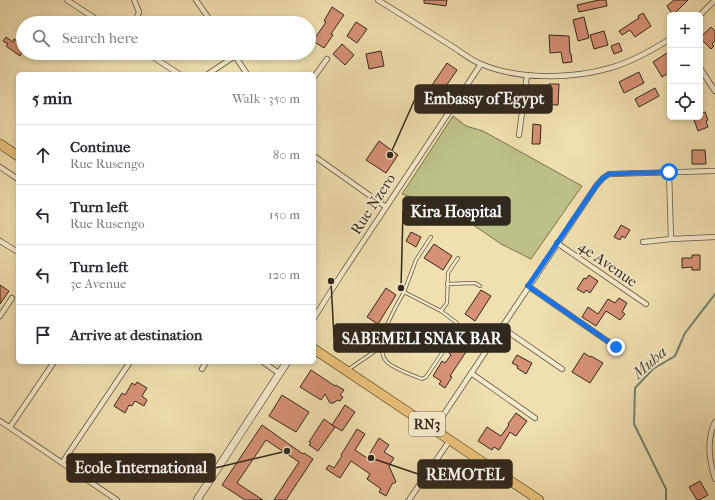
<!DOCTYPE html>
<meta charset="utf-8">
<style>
body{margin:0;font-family:"IM FELL French Canon",serif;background:#f7f7f7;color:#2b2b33}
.controls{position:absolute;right:12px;top:12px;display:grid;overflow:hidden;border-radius:6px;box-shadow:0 2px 6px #0003}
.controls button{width:36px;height:36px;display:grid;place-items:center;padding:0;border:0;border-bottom:1px solid #e1e1e2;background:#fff;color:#2b2b33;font:20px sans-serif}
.stop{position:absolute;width:12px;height:12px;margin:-9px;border:3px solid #1a73e8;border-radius:50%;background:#fff}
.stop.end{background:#1a73e8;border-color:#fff;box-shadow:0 1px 4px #0008}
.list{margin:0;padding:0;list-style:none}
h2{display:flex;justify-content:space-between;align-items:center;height:52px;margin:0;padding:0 16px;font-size:17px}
h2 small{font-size:13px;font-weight:400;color:#7c7c81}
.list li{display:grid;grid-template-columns:26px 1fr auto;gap:12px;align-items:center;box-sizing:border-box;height:60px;padding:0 16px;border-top:1px solid #e1e1e2}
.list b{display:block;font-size:15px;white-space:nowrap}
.list p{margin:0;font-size:13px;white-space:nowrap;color:#7c7c81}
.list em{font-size:13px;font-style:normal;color:#7c7c81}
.icon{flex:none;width:22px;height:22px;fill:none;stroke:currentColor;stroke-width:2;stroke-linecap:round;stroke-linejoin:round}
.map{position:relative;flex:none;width:715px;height:500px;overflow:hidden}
.search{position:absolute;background:#fff;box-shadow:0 2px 6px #0003;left:16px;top:16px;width:300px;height:44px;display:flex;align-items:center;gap:10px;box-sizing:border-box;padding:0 14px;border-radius:22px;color:#7c7c81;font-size:15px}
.panel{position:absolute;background:#fff;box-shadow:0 2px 6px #0003;left:16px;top:72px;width:300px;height:292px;border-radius:6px}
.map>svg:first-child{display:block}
</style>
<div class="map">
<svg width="715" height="500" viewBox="0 0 715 500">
<rect width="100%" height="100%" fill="#f0dfb0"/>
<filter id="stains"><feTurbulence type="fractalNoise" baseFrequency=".005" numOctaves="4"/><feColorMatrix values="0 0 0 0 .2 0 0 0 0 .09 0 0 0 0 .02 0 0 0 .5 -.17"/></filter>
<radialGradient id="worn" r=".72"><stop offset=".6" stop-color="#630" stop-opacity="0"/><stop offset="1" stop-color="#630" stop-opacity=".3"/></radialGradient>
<polygon fill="#bdc188" stroke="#777453" points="453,116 466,126 483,131 582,186 531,259 501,244 450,209 402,194"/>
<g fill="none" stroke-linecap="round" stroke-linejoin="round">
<polyline stroke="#718170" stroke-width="2" points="666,500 666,489 634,424 635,388 653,369 675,356 685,333 715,294"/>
</g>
<g fill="#d79177" stroke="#31281e">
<polygon points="424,0 447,0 446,6 424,3"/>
<polygon points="599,0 606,0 607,6 579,12 577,5"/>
<polygon points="674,0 688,0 673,15 667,6"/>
<polygon points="332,7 344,15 331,34 333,35 324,48 313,41 326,22 324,21"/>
<polygon points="643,13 651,26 635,37 630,30 622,35 619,31 639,18 638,16"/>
<polygon points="584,17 589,38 578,41 573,20"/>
<polygon points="356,22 367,29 357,43 347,36"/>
<polygon points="711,27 715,31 715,41 712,44 714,46 711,49 700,38"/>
<polygon points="604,31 608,45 594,49 590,35"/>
<polygon points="549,35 569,36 570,54 571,54 572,62 563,63 561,52 550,53"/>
<polygon points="6,37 13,42 14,39 23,45 23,51 20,56 6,46 8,44 3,41"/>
<polygon points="619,43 622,51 614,54 611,46"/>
<polygon points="342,44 354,55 345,65 333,54"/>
<polygon points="381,51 384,66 369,69 366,54"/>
<polygon points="670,51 670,72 662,77 653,62"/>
<polygon points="447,63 457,70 444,89 446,90 439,102 426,94"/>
<polygon points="639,72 644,83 624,93 619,82"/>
<polygon points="549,84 559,84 558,105 533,104 534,91 549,93"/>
<polygon points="655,88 659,96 639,107 635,99"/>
<polygon points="705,112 708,120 706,121 708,127 698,131 693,117 700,117 700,113"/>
<polygon points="533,124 541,125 540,144 532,144"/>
<polygon points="379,141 398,155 386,173 366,160"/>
<polygon points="692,150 705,150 706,164 692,164"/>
<polygon points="621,225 630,230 625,238 622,236 620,240 614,237"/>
<polygon points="411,232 421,237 416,247 406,241"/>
<polygon points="434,244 452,256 443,270 424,258"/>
<polygon points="692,255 700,255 700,270 692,270 692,267 682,268 682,258 692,258"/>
<polygon points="589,275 598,281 590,293 586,290 584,293 577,289 584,278 586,279"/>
<polygon points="0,285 9,291 0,304"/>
<polygon points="386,288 396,295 378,324 367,317"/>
<polygon points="481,290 491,296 475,321 465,314"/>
<polygon points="619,298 627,303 622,312 625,314 620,320 606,311 596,326 582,317 588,307 598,314 608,299 615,303"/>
<polygon points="460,335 472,343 450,376 452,377 445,388 439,384 441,381 433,376 442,361 445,363 451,355 449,353"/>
<polygon points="584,353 590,357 591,356 603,363 590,383 572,372"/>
<polygon points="517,355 532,363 526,374 517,368 518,366 512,363"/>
<polygon points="311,370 335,386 336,385 344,390 340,395 343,397 340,401 338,400 333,403 330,403 325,394 321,400 300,387"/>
<polygon points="137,382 147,388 142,396 147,400 144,406 135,401 132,406 129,405 125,413 114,406 122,393 125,395 132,383 135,385"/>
<polygon points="282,395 309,412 296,432 269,416"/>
<polygon points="345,405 355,412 342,431 332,425"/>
<polygon points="516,413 527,421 516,436 510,432 499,450 494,447 492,450 478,441 487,427 501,436 509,425 508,424"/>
<polygon points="324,419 335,427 318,451 309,445 311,443 309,442"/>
<polygon points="262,425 303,454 304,453 313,459 286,500 274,500 299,462 266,440 237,483 263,500 245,500 222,485"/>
<polygon points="357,429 365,434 355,450 367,458 379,438 389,445 384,452 394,458 389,466 396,482 392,484 386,496 379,492 381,489 367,479 370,474 351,461 340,478 326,469 329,465 334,468 342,456 341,455"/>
<polygon points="700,481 708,495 699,500 697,500 689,487"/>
</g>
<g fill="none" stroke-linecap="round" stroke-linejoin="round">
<g stroke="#615642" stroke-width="4">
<g id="lane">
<polyline points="447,284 475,283 480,286"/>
<path d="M404,292L441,311L457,323V331L426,377L422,379C414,376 391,367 386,361C373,344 395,308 404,292Z"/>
<polyline points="404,292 416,260 431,237"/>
<polyline points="441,311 447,303 448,273 458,258"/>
<polyline points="349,369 381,347"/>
</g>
</g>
<g stroke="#615642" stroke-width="6">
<g id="street">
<polyline points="67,0 102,23"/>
<polyline points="134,0 139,12 135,23"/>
<polyline points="196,0 212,23"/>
<path d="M378,0C402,15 426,30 450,45C460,51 470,60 481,64C518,80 572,79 610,68C631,62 651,51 670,39"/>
<polyline points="700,15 715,0"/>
<polyline points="147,53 179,74"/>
<polyline points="233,53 247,74"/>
<polyline points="700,68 715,91"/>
<polyline points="208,74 235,56"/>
<polyline points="314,77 327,59"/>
<polyline points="519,135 527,75"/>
<polyline points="314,156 386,207"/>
<polyline points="0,167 18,179"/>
<polyline points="669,172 671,239"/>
<polyline points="0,241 18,252"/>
<polyline points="643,242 671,239 715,237"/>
<polyline points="557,243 646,304"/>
<polyline points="528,286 616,347"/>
<polyline points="0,316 12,298"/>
<polyline points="314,318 343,272 481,64"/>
<polyline points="501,327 562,369"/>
<polyline points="263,362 280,374"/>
<polyline points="202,369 206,362"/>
<polyline points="471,373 535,418"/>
<polyline points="0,421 117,500"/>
<path d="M715,422C706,440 709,460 715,479"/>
<polyline points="10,427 54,362"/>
<polyline points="434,429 596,186 603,178 609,174 715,171"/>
<polyline points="62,463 130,362"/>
<polyline points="409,500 450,440"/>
</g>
</g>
<g stroke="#31281e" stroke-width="8">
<polyline id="secondary" points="197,500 287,362"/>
</g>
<g stroke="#31281e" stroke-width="10">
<g id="highway">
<polyline points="0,144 18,156"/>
<polyline points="314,349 539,500"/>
</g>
</g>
<use href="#lane" stroke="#f5eacc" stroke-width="2.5"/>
<use href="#street" stroke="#f5eacc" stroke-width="4.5"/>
<use href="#secondary" stroke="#f5eacc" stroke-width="7"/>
<use href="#highway" stroke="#e8c078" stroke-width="9"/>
</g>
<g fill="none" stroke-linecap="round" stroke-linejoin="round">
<polyline stroke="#1a73e8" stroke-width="5" points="616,347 528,286 596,186 603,178 609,174 669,172"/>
</g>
<g text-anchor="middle" stroke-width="3.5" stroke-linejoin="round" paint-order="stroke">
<rect fill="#f5eacc" stroke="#6c6252" stroke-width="1" x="409" y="412" width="36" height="24" rx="3"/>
<g font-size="14" font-weight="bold" fill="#31281e">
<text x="427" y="429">RN3</text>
</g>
<g font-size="15" fill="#31281e" stroke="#f5eacc">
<text transform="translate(373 204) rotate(-57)" y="5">Rue Nzero</text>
<text transform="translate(608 264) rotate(35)" y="5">4e Avenue</text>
</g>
<g font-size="16" font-style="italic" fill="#4c4d40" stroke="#f5eacc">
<text transform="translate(649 362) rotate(-41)" y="6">Muha</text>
</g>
</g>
<path fill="none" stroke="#31281e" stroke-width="1.5" d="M390 155L415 99M401 288L403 211M331 281L334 338M287 451L215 468M371 458L418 474"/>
<g fill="#31281e" stroke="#f5eacc" stroke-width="1.5">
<circle cx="390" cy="155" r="4"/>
<circle cx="401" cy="288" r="4"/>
<circle cx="331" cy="281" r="4"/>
<circle cx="287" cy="451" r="4"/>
<circle cx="371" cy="458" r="4"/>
</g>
<g fill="#31281e" stroke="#31281e" stroke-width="1.5">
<rect x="415" y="85" width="137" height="28" rx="4"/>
<rect x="403" y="197" width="107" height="28" rx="4"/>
<rect x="334" y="324" width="176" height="28" rx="4"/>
<rect x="67" y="454" width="148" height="28" rx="4"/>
<rect x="418" y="460" width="94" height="28" rx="4"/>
</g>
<g font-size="16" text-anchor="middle" font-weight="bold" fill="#fff">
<text x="484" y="104">Embassy of Egypt</text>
<text x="456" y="217">Kira Hospital</text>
<text x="422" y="344">SABEMELI SNAK BAR</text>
<text x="141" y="473">Ecole International</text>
<text x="465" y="480">REMOTEL</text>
</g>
<rect width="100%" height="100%" filter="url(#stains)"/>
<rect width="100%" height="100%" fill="url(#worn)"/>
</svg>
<div class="controls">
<button>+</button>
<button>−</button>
<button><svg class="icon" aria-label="locate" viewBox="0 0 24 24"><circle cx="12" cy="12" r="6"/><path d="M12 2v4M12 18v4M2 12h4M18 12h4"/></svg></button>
</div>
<div class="stop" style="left:669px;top:172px"></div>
<div class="stop end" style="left:616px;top:347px"></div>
<div class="search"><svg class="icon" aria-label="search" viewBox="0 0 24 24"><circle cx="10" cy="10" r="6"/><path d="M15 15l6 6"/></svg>Search here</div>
<section class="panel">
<h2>5 min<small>Walk · 350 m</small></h2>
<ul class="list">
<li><svg class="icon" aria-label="ahead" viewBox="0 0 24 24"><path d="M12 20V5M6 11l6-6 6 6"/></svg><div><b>Continue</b><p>Rue Rusengo</p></div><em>80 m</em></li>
<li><svg class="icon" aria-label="left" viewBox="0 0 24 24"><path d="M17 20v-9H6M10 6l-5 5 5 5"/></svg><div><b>Turn left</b><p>Rue Rusengo</p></div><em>150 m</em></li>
<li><svg class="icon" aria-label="left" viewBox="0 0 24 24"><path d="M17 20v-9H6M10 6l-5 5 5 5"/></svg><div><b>Turn left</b><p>3e Avenue</p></div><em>120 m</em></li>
<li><svg class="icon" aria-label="arrive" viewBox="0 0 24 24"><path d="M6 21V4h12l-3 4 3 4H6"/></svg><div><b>Arrive at destination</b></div></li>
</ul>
</section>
</div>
